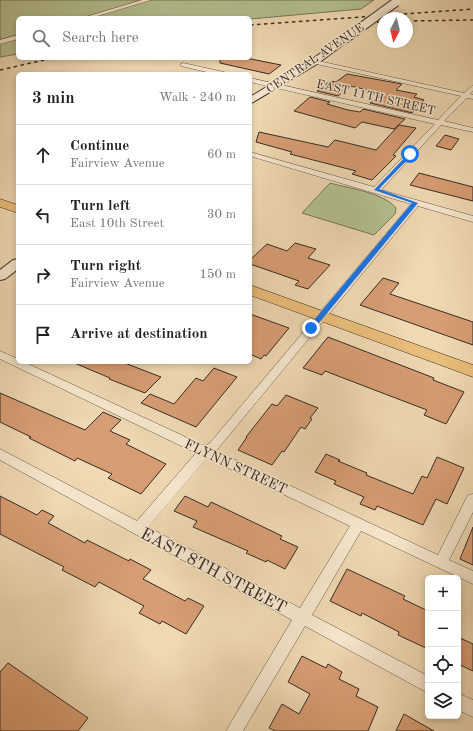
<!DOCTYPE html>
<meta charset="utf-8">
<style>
body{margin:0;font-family:"Old Standard TT",serif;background:#f2f2f2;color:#222}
.controls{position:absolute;right:12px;bottom:12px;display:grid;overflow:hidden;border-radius:6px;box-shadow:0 2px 6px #0003}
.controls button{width:36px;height:36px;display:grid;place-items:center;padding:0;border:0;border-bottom:1px solid #e0e0e0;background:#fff;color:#222;font:20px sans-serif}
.compass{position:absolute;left:377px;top:12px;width:36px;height:36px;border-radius:50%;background:#fff;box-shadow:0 2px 6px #0003;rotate:187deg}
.stop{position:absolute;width:12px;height:12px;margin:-9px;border:3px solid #1a73e8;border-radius:50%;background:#fff}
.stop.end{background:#1a73e8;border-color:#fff;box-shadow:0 1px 4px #0008}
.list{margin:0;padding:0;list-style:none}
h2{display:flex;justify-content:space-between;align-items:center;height:52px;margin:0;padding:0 16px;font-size:17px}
h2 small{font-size:13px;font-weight:400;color:#767676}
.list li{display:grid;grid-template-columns:26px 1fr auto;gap:12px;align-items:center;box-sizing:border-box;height:60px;padding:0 16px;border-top:1px solid #e0e0e0}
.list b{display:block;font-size:15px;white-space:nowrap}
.list p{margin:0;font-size:13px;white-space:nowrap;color:#767676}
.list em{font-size:13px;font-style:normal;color:#767676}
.icon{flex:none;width:22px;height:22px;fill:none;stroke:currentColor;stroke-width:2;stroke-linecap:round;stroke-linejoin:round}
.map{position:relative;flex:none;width:473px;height:731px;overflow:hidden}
.search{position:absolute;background:#fff;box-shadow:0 2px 6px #0003;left:16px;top:16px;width:236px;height:44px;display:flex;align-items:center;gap:10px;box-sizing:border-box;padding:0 14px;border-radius:6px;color:#767676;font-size:15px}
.panel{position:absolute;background:#fff;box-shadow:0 2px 6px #0003;left:16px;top:72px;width:236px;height:292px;border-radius:6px}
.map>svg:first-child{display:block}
</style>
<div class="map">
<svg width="473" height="731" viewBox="0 0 473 731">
<rect width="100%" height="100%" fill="#efd8b2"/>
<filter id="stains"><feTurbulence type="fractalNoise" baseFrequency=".005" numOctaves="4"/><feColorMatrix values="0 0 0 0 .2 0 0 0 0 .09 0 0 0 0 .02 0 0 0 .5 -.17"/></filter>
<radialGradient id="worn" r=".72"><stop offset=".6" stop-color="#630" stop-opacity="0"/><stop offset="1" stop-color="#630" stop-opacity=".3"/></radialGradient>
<g fill="#b4c090" stroke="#76765a">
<polygon points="0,0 374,0 361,9 250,19 18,18 18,54 0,57"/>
<path d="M330,183C348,188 384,193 396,208L395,214L374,235L302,213Z"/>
</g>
<g fill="#d79d74" stroke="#382c25">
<polygon points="220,58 246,58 281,65 269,74 220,63"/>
<polygon points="347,74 402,84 396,90 417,94 414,97 424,100 412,113 370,103 382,93 350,86 338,96 317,91 330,81 336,82"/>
<polygon points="310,97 330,102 327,104 348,110 360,112 363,109 405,119 394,129 362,122 355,128 294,111"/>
<polygon points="399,125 416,128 393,155 396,156 372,180 352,174 356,171 290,154 292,152 256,142 259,132 328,147 335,140 376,150"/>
<polygon points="445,135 459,139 451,150 436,146"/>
<polygon points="419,173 473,187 473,201 410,185"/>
<polygon points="295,243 316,249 308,258 330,265 308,289 295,285 299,281 250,264 250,260 267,244 287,251"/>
<polygon points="383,278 399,283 390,294 473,322 473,345 360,305"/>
<polygon points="250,314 289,328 266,356 264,355 261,359 250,354"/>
<polygon points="328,337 434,378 433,380 464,392 446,424 424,415 427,410 385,394 325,371 322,375 303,368"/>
<polygon points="72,362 122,362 161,377 145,393 109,379 110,378"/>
<polygon points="214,368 237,377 196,427 141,403 150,394 174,404 196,378 203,381"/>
<polygon points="0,393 85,430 103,412 121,420 110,431 130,440 126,444 166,464 141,494 108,478 112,474 77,458 75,461 29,438 31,437 0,422"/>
<polygon points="286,395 318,408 310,418 312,419 305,429 301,427 284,452 282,451 272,465 238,450 247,437 246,437 272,404 277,406"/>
<polygon points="326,454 340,460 338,461 367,473 366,475 413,494 422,476 427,478 437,457 464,468 447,504 436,499 423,525 377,506 375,510 360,504 364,497 334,484 336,481 315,472"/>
<polygon points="0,496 37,515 42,510 54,516 48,523 85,543 87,540 129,561 130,559 151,570 143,579 185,601 188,598 204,606 186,634 162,621 160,624 139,613 144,606 99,582 95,587 62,570 64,567 0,534"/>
<polygon points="185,496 208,507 211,502 230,511 282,536 280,539 298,547 285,569 267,560 266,562 246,553 248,551 193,527 197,521 174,511"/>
<polygon points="473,527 473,565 460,559"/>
<polygon points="347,569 405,596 403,599 428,611 428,649 398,635 399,632 362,613 361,616 330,601"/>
<polygon points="458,637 473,644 473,671 458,664"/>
<polygon points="302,656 326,668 328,664 342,672 339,679 359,689 356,696 378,707 368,731 275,731 269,728 282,704 299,714 310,694 288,682"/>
<polygon points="8,663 88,718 78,731 0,731 0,672"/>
<polygon points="404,714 434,731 396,731"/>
</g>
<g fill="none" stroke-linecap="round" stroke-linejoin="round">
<g stroke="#665748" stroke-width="1">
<g id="minor">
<polygon points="142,0 151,0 91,18 82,18"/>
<polygon points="18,35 18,39 0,44 0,40"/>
<path d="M314,60L464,93L473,85V91L470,94L473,95V99L467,98L444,121L473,128V132L441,125L381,190L473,216V222L418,206L216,451L438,555L468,495L473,494V512L449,560L473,571V584L361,531L312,615L428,676V693L305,626L243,731H226L292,620L0,460V449L137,521L196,453L0,359V351L18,359V362H24L205,446L210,443L411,204L250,156V152L374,187L435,124L250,82V78L438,120L461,96L312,63V61ZM207,458L350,526L300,608L148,527Z"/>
<polygon points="183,63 224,72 227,74 215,74 181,66 181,64"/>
<polygon points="458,693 473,700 473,717 458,710"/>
</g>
</g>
<g stroke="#382c25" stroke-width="2">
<g id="secondary">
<polygon points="345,36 349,39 348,41 317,64 250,104 250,97 311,60"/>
<polygon points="18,259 18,269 5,279 0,280 0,270 13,260"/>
</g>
</g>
<g stroke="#382c25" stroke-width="1">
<g id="primary">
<polygon points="0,199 18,205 18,213 0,207"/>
<polygon points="250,285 473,365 473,377 250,295"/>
</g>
</g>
<use href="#minor" fill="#f5e6cd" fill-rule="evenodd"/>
<use href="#secondary" fill="#f5e6cd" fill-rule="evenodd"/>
<use href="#primary" fill="#e8bc79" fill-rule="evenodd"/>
<g stroke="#382c25" stroke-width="1.5" stroke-dasharray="3.5 3.5" stroke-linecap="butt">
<polyline points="407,21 473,20"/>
<polyline points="363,23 383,22"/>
<polyline points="250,25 473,9"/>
<polyline points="0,70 53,58"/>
</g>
<g stroke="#382c25" stroke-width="10" stroke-linecap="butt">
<polyline id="secondary-bridge" points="345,39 396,2"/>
</g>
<use href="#secondary-bridge" stroke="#f5e6cd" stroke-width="8"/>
</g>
<polygon fill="#1a73e8" points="409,153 413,154 379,189 418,203 314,329 309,329 309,326 412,203 374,190"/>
<g text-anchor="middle" stroke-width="3" stroke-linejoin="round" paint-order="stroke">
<g font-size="12" fill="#382c25" stroke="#f5e6cd">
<text transform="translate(315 58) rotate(-34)" y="4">CENTRAL AVENUE</text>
<text transform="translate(376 97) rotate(13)" y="4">EAST 11TH STREET</text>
</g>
<g font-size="14" fill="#382c25" stroke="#f5e6cd">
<text transform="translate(236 466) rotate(25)" y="5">FLYNN STREET</text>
</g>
<g font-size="17" fill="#382c25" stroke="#f5e6cd">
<text transform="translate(214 570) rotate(28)" y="6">EAST 8TH STREET</text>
</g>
</g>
<rect width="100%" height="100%" filter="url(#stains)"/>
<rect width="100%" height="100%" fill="url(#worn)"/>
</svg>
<div class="controls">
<button>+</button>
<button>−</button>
<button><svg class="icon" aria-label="locate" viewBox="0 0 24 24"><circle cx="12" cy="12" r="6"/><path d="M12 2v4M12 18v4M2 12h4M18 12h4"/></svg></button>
<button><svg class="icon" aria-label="layers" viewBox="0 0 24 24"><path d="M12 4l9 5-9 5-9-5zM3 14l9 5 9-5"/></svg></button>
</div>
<svg class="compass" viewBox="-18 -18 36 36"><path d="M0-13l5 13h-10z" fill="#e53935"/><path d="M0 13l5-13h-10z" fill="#767676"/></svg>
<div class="stop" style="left:410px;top:154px"></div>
<div class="stop end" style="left:311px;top:328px"></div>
<div class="search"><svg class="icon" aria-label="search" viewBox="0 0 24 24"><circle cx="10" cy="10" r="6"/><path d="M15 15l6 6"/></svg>Search here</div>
<section class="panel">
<h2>3 min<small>Walk · 240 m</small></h2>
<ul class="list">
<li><svg class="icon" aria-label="ahead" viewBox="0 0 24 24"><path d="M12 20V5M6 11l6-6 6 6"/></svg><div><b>Continue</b><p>Fairview Avenue</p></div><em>60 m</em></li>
<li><svg class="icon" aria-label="left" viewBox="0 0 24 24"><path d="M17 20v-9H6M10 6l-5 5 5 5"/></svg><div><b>Turn left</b><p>East 10th Street</p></div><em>30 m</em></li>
<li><svg class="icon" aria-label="right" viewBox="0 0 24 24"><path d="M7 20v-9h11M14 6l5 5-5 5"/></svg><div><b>Turn right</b><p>Fairview Avenue</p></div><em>150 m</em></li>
<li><svg class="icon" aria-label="arrive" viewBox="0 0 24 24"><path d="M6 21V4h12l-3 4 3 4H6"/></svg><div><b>Arrive at destination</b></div></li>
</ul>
</section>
</div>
